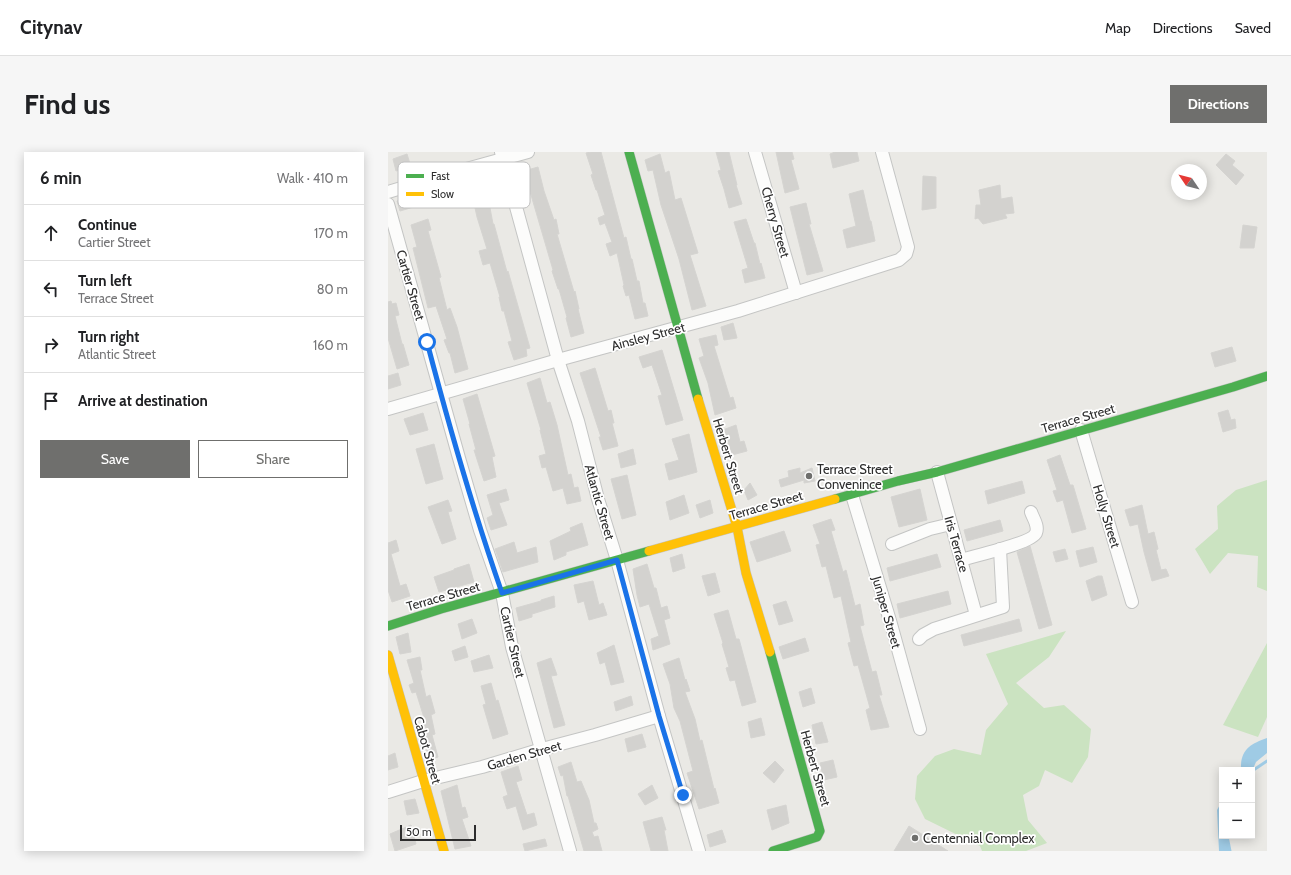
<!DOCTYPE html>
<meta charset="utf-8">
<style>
body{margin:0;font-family:Cabin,sans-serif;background:#f6f6f6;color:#202124}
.controls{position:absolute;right:12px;bottom:12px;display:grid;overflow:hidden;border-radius:0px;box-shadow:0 2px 10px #0003}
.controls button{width:36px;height:36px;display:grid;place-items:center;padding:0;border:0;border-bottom:1px solid #e0e0e0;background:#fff;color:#202124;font:20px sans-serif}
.compass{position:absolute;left:783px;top:12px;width:36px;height:36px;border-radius:50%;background:#fff;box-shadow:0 2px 10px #0003;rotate:305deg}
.scale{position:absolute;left:12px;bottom:10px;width:76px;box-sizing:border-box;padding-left:4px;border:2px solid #2d2d2d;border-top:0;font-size:11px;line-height:14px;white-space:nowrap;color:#2d2d2d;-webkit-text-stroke:3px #fff;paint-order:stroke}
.stop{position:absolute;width:12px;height:12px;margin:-9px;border:3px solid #1a73e8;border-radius:50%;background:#fff}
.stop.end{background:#1a73e8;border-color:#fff;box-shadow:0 1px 4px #0008}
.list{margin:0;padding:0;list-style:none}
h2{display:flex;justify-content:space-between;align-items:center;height:52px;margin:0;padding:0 16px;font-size:17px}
h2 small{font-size:13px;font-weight:400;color:#757577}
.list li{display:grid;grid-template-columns:26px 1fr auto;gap:12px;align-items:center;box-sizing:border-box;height:56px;padding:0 16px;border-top:1px solid #e0e0e0}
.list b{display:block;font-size:15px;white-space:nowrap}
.list p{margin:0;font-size:13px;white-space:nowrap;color:#757577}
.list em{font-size:13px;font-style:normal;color:#757577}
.actions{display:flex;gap:8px;padding:12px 16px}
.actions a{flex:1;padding:9px 0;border:1px solid #6f6f6d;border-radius:0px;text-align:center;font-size:14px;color:#6f6f6d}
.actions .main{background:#6f6f6d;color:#fff}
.icon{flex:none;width:22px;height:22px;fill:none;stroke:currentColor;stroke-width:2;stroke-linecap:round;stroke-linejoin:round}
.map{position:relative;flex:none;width:879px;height:699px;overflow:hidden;border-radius:0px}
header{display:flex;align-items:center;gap:24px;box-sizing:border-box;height:56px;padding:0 20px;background:#fff;border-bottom:1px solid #e0e0e0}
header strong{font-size:19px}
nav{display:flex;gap:22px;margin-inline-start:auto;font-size:14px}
.intro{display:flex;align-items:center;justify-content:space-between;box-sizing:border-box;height:96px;padding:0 24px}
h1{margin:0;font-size:28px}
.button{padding:10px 18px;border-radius:0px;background:#6f6f6d;color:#fff;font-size:14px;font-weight:700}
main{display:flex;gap:24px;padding:0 24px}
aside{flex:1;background:#fff;border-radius:0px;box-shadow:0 2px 10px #0003}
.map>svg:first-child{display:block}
</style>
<header>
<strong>Citynav</strong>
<nav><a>Map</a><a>Directions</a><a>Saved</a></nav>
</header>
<div class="intro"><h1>Find us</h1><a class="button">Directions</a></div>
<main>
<aside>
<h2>6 min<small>Walk · 410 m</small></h2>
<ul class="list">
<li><svg class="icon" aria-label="ahead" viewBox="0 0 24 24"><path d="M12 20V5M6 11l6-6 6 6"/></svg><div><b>Continue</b><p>Cartier Street</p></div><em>170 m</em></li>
<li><svg class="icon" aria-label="left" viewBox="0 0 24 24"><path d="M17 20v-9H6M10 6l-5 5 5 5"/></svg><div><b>Turn left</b><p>Terrace Street</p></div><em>80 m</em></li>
<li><svg class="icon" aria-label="right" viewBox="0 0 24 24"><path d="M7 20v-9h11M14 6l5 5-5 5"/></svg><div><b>Turn right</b><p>Atlantic Street</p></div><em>160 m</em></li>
<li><svg class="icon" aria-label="arrive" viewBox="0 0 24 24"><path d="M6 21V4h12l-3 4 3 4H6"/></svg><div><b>Arrive at destination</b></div></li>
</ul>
<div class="actions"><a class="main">Save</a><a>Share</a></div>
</aside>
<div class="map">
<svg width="879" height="699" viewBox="0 0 879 699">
<rect width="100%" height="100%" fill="#eae9e5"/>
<g fill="#cbe3c1">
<polygon points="879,328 879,439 869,435 870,404 840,401 822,422 807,397 830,377 829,354 848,338"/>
<polygon points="678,479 661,505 628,531 656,556 676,553 703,577 700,605 684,631 657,618 651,634 635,643 640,668 659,691 638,699 594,699 592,694 537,667 527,647 529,624 547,604 566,597 593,603 598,578 620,552 598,502"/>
<polygon points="879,491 879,565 870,585 835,573"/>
</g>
<g fill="#9fcbe5">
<path d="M879,586V601L868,610L864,619V618H853C852,598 862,592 879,586Z"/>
<polygon points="834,649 834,684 839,684 842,699 831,699 829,658"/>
</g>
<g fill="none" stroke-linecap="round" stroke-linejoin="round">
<g stroke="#9fcbe5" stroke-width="3">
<polyline points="864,619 879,609"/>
<polyline points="839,684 842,699"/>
</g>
</g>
<g fill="#d3d2cf" stroke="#d5d4d1">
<polygon points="203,0 213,0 236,86 238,85 243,107 244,107 249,129 251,129 255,151 257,151 260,164 247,167 241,143 238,144 235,134 236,133 229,101 222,104 218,92 224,90 217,71 212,73 210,66 217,63 209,38 208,38 203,23 205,22 198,1"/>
<polygon points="328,0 341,0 349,33 348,33 354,52 341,56 336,37 330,19 333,18"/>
<polygon points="388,0 404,0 406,7 403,8 411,37 397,41"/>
<polygon points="447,0 469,0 471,9 445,16 442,2"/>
<polygon points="19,2 23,15 8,19 5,7"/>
<polygon points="272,2 277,21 281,19 287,48 293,46 310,101 302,103 318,154 304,158 291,107 273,53 265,18 260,19 257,8"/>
<polygon points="838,2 847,9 844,13 856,23 848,33 828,13"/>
<polygon points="150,15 156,39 166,68 168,67 171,82 169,82 186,140 187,139 191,157 190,157 196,181 183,185 178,166 179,165 171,137 170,137 164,119 165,118 136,19"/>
<polygon points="535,24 548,25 548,56 534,58"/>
<polygon points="97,29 105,72 106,72 119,120 120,119 142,196 138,197 139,204 126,208 120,190 124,189 116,159 114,159 111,145 112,145 102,111 95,113 91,99 99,97 89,65 82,33"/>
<polygon points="612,33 613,47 624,45 626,61 617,62 619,66 595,72 590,66 587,67 588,53 593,53 591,38"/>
<polygon points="475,38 482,69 483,69 487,89 459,96 455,78 468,74 461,42"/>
<polygon points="25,43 29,54 12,59 9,49"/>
<polygon points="418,51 423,72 421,72 435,119 419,123 402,55"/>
<polygon points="40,67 43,78 40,79 53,125 51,126 59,158 62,156 69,175 80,217 67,221 62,201 61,201 56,188 59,187 48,154 40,156 25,96 29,95 23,73"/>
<polygon points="358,67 366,91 367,91 372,112 373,111 377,126 357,131 354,118 360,116 346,70"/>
<polygon points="855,73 869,75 866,96 852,96"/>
<polygon points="3,149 4,152 8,151 11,163 7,164 14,192 15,192 21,213 9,217 0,186 0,150"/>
<polygon points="345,171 349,186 336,188 333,175"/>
<polygon points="328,183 330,193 326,194 342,246 345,245 348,256 327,263 320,231 311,206 316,204 311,187"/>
<polygon points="844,195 848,209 827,215 823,201"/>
<polygon points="274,198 295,268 278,273 270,244 274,243 264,213 255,216 251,205"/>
<polygon points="207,216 220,259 223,258 226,271 224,271 230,294 215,298 211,285 213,285 192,221"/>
<polygon points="10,221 13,233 0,237 0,224"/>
<polygon points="152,226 159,251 162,250 169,273 180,323 183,322 186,336 190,335 193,349 179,352 175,336 165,339 158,315 154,316 151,304 158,302 152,278 153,278 139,231"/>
<polygon points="89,242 107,304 104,305 108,325 96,329 86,298 88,298 81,272 82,272 75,247"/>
<polygon points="840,258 843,268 847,267 848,276 835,280 830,261"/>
<polygon points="35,261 40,278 22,283 16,267"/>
<polygon points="348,273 352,290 356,289 359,299 344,303 339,287 335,288 332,279"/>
<polygon points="301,282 309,320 281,328 277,312 291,308 284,287"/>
<polygon points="46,292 55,327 38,332 28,297"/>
<polygon points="245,297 248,312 233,316 230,302"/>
<polygon points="672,303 682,333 685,333 698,377 684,381 675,348 669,350 665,339 669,338 659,308"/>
<polygon points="412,316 412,321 424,316 427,329 416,331 416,328 393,335 391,328 401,325 400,319"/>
<polygon points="239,323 248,363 234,367 223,327"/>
<polygon points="634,329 637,341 600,352 597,339"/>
<polygon points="362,331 369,343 360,348 356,338"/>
<polygon points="118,337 121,348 111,351 119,373 103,378 99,366 105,363 99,343"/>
<polygon points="532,337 539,368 511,375 503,345"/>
<polygon points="296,343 301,361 282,368 278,350"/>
<polygon points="60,348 64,359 60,360 68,387 54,392 40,355"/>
<polygon points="322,348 325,361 312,366 308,353"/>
<polygon points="754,353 760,382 766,380 770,397 768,398 773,418 778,417 781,424 764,429 756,400 750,372 742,374 737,358"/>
<polygon points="443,367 447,378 443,379 455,420 458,418 467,454 472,452 476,473 472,474 484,520 488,519 494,543 491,543 501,575 483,578 478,558 482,556 470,513 466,514 460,491 463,490 453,444 446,446 438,414 434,415 428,393 432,392 425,373"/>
<polygon points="612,368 615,379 579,389 576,378"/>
<polygon points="194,371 200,393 178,400 178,403 166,408 162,389 183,379 182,376"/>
<polygon points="396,379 403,399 369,410 362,390"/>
<polygon points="8,388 11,399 3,402 12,434 18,432 22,444 4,450 0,438 0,391"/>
<polygon points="126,390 129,401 148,395 150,410 115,420 107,397"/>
<polygon points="642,394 664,473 651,477 629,400"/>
<polygon points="705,395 709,410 692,415 688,399"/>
<polygon points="677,397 680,407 668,410 665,400"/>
<polygon points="294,402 297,416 285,420 282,406"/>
<polygon points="549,402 553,415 502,429 499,416"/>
<polygon points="81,412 86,430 51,440 46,425 66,418 66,417"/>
<polygon points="259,412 266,436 268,436 273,456 279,454 282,466 276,468 282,492 265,498 263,487 271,484 261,452 252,455 249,443 245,417"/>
<polygon points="327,421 332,440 320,444 314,424"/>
<polygon points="710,424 714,424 719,443 704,449 698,429"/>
<polygon points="205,429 211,453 215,451 219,463 201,468 196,449 190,451 186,433"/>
<polygon points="560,439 563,452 512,466 509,452"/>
<polygon points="166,444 167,455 144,462 144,465 131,469 128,456 153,449 153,448"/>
<polygon points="398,449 405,469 391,473 385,453"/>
<polygon points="340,458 348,487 351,487 368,550 354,554 347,528 342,529 338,516 341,515 334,492 335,491 326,462"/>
<polygon points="84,467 89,481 74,487 70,472"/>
<polygon points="631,467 634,479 576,494 573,483"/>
<polygon points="20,481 23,500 12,502 8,485"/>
<polygon points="417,486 421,499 395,507 391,495"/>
<polygon points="226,493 236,530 223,533 217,510 212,512 209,501"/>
<polygon points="77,494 80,505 67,509 64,499"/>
<polygon points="101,503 105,516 86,520 83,509"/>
<polygon points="32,505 34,518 32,518 38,545 42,543 47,561 43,563 47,582 44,583 50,605 41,608 33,574 38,572 28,540 24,541 21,533 26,531 19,508"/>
<polygon points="163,506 169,523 163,524 177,573 166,576 149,511"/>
<polygon points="291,506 297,528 298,527 302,539 297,540 307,567 312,589 314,588 326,637 327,636 331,651 311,657 299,621 305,619 292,569 286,556 282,532 275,512"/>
<polygon points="103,531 108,549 110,548 120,582 105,587 95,553 98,552 93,534"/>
<polygon points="423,536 427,551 415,555 411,540"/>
<polygon points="243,544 245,553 228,559 226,550"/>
<polygon points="373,566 377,583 363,586 360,570"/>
<polygon points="434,570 440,590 428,592 424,573"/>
<polygon points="254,582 258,595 240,600 237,587"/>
<polygon points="7,601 10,615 0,618 0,604"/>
<polygon points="445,608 449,625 436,628 432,611"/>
<polygon points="387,609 396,618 386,631 375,621"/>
<polygon points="183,610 189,630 193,629 201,648 206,671 208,671 210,677 204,680 206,685 210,684 214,699 196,699 180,644 179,644 175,623 173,624 170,615"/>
<polygon points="130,614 134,628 128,630 139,663 146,661 149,673 135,678 128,654 119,657 115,645 120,643 113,620"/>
<polygon points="69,633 74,656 77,655 80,665 74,667 83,694 67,697 53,639"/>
<polygon points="264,633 270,646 257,653 250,642"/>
<polygon points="27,647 31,661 19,663 16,649"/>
<polygon points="398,653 401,671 384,678 379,658"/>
<polygon points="274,665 278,678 276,678 280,699 263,699 255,670"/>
<polygon points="23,673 28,692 7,699 2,682"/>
<polygon points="521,674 560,699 506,699"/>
<polygon points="334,678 338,690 322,695 319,683"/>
<polygon points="157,687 159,694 137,699 135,692"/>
</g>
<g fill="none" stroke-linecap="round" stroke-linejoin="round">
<g stroke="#c4c5c4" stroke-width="14">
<g id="street">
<polyline points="113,0 170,208 190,269 210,347 229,408 271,564 311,699"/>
<polyline points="367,0 408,141"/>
<polyline points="0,40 53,24 140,0"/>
<polyline points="0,52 71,306 92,378 114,441 124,495 182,699"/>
<polyline points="0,257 170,208 350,159 511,108 518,102 520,95 494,0"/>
<polyline points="693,278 744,450"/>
<polyline points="549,320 588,463"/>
<polyline points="464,343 503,472 532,577"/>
<polyline points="504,392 542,377 563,372"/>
<path d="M573,408C586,404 644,391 648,381C651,374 645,366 643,360"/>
<polyline points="531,487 535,483 546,477 615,455 612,397"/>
<polyline points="0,640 35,629 94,615 154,597 207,583 271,564"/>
</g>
</g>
<g stroke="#c4c5c4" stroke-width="10">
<g id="fast">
<polyline points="241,0 310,247"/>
<polyline points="447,347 510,329 549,320 845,235 879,224"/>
<polyline points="0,474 53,457 261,399"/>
<polyline points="382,500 432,679 429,685 385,699"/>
</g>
</g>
<g stroke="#c4c5c4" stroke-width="10">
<g id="slow">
<polyline points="310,247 349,375 358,421 382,500"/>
<polyline points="261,399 447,347"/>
<polyline points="0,503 56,699"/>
</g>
</g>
<use href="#street" stroke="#fcfcfb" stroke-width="12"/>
<use href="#fast" stroke="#4caf50" stroke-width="9"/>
<use href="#slow" stroke="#ffc107" stroke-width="9"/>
</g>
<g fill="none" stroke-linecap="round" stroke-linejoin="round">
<path stroke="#1a73e8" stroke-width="5" d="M39,190C61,274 85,358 114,441L229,408L271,564L295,643"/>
</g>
<g fill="#6f6f6d" stroke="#fff" stroke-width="1.5">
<circle cx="421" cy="324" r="4"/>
<circle cx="527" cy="686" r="4"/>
</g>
<g text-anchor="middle" stroke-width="3.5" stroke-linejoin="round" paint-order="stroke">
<g font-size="13" fill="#2d2d2d" stroke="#fff">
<text transform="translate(388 70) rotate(74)" y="5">Cherry Street</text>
<text transform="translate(23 133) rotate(74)" y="5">Cartier Street</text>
<text transform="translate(260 184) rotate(-15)" y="5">Ainsley Street</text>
<text transform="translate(690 266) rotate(-16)" y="5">Terrace Street</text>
<text transform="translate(341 304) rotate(73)" y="5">Herbert Street</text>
<text transform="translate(212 350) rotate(74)" y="5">Atlantic Street</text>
<text transform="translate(378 353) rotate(-16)" y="5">Terrace Street</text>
<text transform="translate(719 364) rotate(73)" y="5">Holly Street</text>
<text transform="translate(569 392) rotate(74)" y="5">Iris Terrace</text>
<text transform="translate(55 444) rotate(-16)" y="5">Terrace Street</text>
<text transform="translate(499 460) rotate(74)" y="5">Juniper Street</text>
<text transform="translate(125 490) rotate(77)" y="5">Cartier Street</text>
<text transform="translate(40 598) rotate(74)" y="5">Cabot Street</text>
<text transform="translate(136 603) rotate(-16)" y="5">Garden Street</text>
<text transform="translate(428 616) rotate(74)" y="5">Herbert Street</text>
</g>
<g font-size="13" fill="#2d2d2d" stroke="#fff" text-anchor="start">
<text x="429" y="322">Terrace Street<tspan x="429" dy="15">Convenince</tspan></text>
<text x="535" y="691">Centennial Complex</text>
</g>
</g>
<rect x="10" y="10" width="132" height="46" rx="6" fill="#fff" stroke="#c0c0c0" stroke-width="1"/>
<rect x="18" y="22" width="18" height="4" fill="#4caf50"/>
<rect x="18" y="40" width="18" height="4" fill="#ffc107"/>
<g font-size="11" fill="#2d2d2d">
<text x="43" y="28">Fast</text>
<text x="43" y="46">Slow</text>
</g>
</svg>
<div class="controls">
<button>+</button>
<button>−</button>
</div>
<svg class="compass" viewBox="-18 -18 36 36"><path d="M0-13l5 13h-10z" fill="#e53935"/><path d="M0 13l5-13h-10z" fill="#757577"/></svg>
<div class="scale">50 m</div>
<div class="stop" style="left:39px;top:190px"></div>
<div class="stop end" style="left:295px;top:643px"></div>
</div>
</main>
